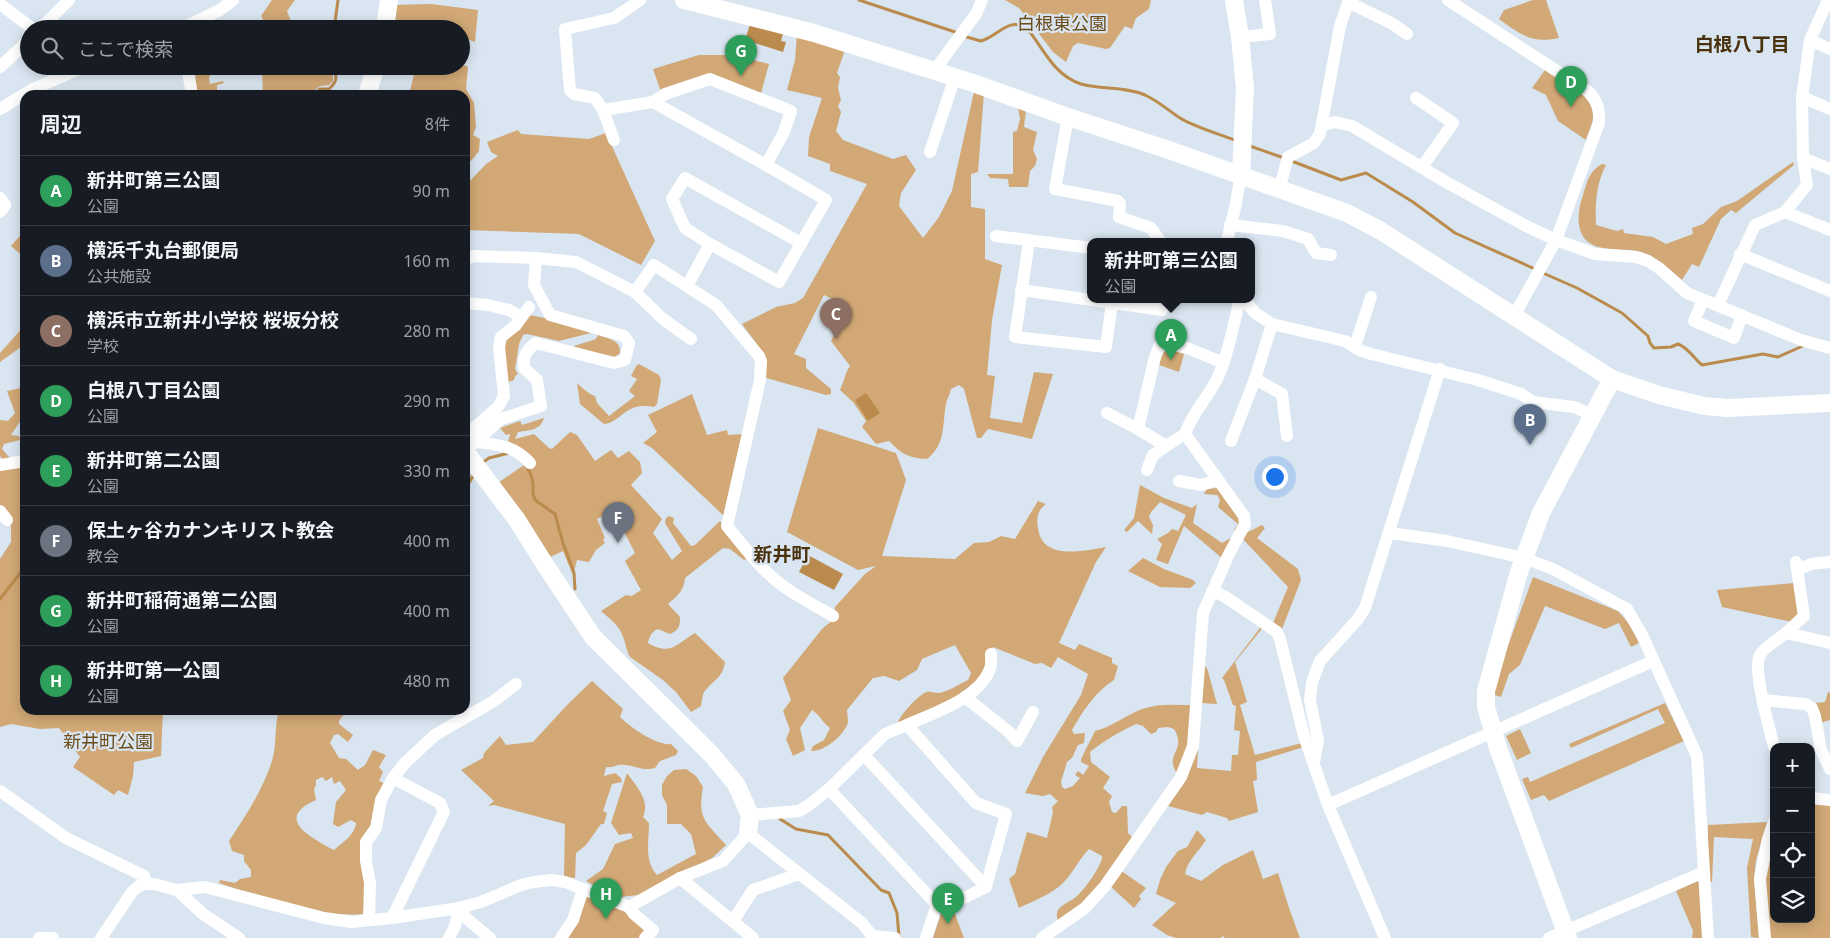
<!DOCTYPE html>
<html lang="ja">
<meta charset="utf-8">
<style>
body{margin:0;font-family:"Noto Sans","Noto Sans JP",sans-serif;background:#20242c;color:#f1f3f6}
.controls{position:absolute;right:15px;bottom:15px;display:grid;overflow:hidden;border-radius:10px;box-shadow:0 2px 12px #0003}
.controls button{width:45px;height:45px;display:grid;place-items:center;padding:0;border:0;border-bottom:1px solid #363941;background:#171b24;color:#f1f3f6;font:25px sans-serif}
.you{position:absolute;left:1274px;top:476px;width:18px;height:18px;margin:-12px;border:4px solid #fff;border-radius:50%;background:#1a73e8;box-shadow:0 0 0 8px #1a73e833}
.badge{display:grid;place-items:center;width:32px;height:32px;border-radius:50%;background:#db2777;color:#fff;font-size:16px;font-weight:700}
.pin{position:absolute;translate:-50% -41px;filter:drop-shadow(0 1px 2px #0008)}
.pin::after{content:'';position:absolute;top:26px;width:18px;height:15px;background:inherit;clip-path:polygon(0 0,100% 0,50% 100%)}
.popup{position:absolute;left:1087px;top:238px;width:168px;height:65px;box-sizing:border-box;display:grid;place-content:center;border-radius:10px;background:#171b24;filter:drop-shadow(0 1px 4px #0005);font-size:16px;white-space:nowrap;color:#9ea1a6}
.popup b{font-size:19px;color:#f1f3f6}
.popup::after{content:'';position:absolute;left:50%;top:100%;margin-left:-10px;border:10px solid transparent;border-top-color:#171b24}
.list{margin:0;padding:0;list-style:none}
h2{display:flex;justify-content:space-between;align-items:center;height:65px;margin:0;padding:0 20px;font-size:21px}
h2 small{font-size:16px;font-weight:400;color:#9ea1a6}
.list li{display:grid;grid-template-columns:32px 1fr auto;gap:15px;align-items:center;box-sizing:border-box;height:70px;padding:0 20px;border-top:1px solid #363941}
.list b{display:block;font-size:19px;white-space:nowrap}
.list p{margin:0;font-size:16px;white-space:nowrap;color:#9ea1a6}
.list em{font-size:16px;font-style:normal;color:#9ea1a6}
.icon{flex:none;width:28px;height:28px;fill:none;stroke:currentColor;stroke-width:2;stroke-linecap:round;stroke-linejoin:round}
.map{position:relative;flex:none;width:1830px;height:938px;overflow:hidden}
.search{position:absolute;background:#171b24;box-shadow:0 2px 12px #0003;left:20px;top:20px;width:450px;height:55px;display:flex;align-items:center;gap:12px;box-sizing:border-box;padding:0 18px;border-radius:28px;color:#9ea1a6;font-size:19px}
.panel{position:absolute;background:#171b24;box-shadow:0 2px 12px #0003;left:20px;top:90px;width:450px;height:625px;border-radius:15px}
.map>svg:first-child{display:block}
</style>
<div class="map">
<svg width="1830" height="938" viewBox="0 0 1830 938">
<rect width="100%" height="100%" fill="#d9e5f0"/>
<g fill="#d1a876" fill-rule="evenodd">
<polygon points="272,0 295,0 287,11 294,29 268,29 261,16"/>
<polygon points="1005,0 1151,0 1149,9 1136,18 1132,29 1125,26 1110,48 1106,49 1078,43 1073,46 1066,62 1053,52 1019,8"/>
<path d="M1533,0H1546L1559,38C1532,44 1520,34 1499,19L1504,10Z"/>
<polygon points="431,4 478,10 475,42 461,37 461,29 390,29 394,5"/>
<path d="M797,34L845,50L837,73L840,77L838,88L841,100L838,106L841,112L836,131L843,140L893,159L906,155L916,170L901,193L899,206L923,238L939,217L952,191L974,92H984L978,172L971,174V207L985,209V259L1002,265L992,320L987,375L995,376L990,418L1022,423L1034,372L1053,374L1032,439L988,429L981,438H977L964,389L959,385L951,389C950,394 947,399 946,404C942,426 946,444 927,459C908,458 902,454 889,441L876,444L862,427L866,421L853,402L840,390C844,382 845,373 850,366L831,341L849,307L824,295L794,354L806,359V368L831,389V394L826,395L763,377L757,344L742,324L776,307L795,303L803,298L867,184L830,171V164L808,156L809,137L822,98L787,90L795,60Z"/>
<polygon points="699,55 733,55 769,64 761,93 711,74 661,92 653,69"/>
<polygon points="461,64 468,67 466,89 474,103 476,127 473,135 480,139 479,151 471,161 465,159 465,95 409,95 416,66 461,66"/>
<polygon points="194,66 214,66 209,78 210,84 223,81 224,83 217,85 217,90 197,91"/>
<polygon points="265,66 329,66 333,76 333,81 329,85 320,86 308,95 263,95 262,71"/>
<path d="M1545,70C1562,81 1595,94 1593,118C1592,125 1588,133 1586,140L1558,121L1546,95L1532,88Z"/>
<polygon points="1018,108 1026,110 1024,127 1037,132 1033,150 1037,159 1035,166 1030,171 1028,187 1009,187 1008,179 990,178 987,174 1013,174 1013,132 1017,131 1020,119"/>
<polygon points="518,130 521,134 589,139 606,133 655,241 641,265 579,234 465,230 465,186 486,164 498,156 491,152 487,142"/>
<path d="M1793,162L1794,165L1736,213L1731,210L1721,219L1699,267L1692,264L1682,280C1670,270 1657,257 1641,252C1627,248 1610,251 1595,246C1574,238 1577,212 1583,195C1587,182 1589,171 1602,164L1606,165C1596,184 1595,204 1596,225L1617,231L1623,229L1624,233L1653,237L1666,244L1693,234L1692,228L1703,224L1721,207L1737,201Z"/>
<polygon points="25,230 25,258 11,246"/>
<polygon points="529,315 550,319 591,333 559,341 527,334 523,335 519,344 515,369 518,374 515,376 514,380 506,383 503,344"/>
<polygon points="25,325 25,344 0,362 0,353"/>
<path d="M598,335C609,339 621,340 620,353L614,358L573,349L574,346L596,339Z"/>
<polygon points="1169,349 1184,354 1179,372 1159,365 1162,354"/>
<path d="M639,364L659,375L661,380L657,404L654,407C647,406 640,405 633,408C622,412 616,423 604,424L580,404L577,383C580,386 590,395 595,396L597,403L609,416L635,396L629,391L637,379L631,376L636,366Z"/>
<polygon points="25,387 25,402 22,405 25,414 11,435 19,436 20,440 4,444 2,449 10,458 4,461 0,456 0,420 8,421 15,413 7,391"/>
<polygon points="692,394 707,435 727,430 728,435 744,434 724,515 723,515 652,448 643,443 657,432 648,415"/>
<path d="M544,418C540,431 529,430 518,432L515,439L534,434L549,448L552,449L570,432L577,435L595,461L611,450L618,458L629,451L640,462L642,473L631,485L662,519L653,533L672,560L682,551L665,523L666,518L669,516L674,518L673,523L691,546L695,545L720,521L748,558L744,560L730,549L723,548L685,578C684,591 677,596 668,604L680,617C680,626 679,630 670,634L658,629C652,631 649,637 648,643C671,656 675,645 695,633L725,662C722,679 714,679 705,691C702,694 702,702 701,706L691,712L676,692L663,680L630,657C626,650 626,644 623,637C620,626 609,618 601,611L626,595L632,596L641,590L625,561L635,553L616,516L606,521L603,516L597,519L605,538L603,539L605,543L596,550L589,562L577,560L573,575L563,551L546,559L499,482L524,465L526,469L532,464L507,446L510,434L506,435L500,428L520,421L522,425Z"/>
<path d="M818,428L896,453L906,480L882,556L955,559L974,543L989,542L1001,536L1015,539L1038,501L1046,504C1038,510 1036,517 1038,528C1042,561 1083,551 1106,547L1096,562L1059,643L1075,650L1079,644L1112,658V663L1118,666L1114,680C1095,692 1083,711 1072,730L1074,734L1085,733L1084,743L1078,745L1072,758L1067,762L1061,782L1062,787L1065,789L1073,786L1080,778L1075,775L1078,771L1083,775L1089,766L1081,762V759L1095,731C1112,727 1126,715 1142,709C1159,703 1176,705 1193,705L1191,746L1176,772C1165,752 1187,751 1174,729L1168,727L1158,728L1156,732L1151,734L1143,726L1136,724C1121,731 1103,741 1090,752L1091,762L1110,777L1103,788L1112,796L1109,802L1112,812L1116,813L1122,806H1127L1128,833L1133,838L1096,890L1078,908L1058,922C1057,918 1056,914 1058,910C1062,904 1072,901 1077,896C1084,890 1103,864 1102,856L1089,849C1079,859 1073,873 1063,883C1052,894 1033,901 1019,908L1009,879L1015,874L1027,832L1047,838L1053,812L1052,807L1058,801L1050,794L1043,796L1025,793L1043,757L1081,695L1088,674L1058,657L1051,668L1042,663L1035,664L993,647L987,655L984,670L978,680L948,703L898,723C899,716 919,694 927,692C930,691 935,693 939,693C948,692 959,684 968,680L971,673L955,645L922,659L917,670L899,681L884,676L873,678L847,710C847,713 848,719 848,722C845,735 824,752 811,751L813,746L824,740L830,728C822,722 821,716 812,710L800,728L805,750L793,756L786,739L790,730L783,711L791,700L783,678L822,629L834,619L835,607L865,574L876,566L858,570L787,532Z"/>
<polygon points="25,464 25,710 163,710 161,756 134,762 133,776 128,795 118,790 114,795 73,767 80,757 59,728 40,729 11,724 0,727 0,559 11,542 11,525 0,507 0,467"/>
<polygon points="1140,485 1164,498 1192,508 1197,504 1193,523 1222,543 1229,539 1232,539 1223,559 1184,526 1168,564 1156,560 1162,544 1157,539 1168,533 1172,529 1178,531 1186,515 1160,502 1151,512 1149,517 1153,525 1152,534 1138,521 1127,532 1124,530 1134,518"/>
<polygon points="1218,488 1241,517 1237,532 1234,530 1238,524 1218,507 1220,500 1217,495 1204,494 1207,489"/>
<polygon points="1262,525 1265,528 1257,538 1298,569 1301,580 1282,629 1273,623 1288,587 1240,536"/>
<polygon points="1143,558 1164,569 1193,580 1196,583 1190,588 1160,587 1128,571"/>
<polygon points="1533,577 1618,611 1631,626 1639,643 1631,647 1619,623 1605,629 1545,606 1520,665 1509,674 1501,697 1495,695 1493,687"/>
<polygon points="1794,583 1801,615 1792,622 1722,607 1717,590"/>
<polygon points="1263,624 1265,625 1235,662 1247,702 1240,705 1255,755 1306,742 1307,746 1256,762 1257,780 1253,781 1258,812 1229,821 1227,818 1207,812 1202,815 1168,806 1198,748 1197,768 1231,771 1232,755 1238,755 1240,731 1234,730 1236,706 1233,705 1224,680 1222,678"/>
<polygon points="1203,665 1207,668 1217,704 1201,703"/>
<path d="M592,681L623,709L620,717C630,727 657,746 671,744L678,751L676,755L660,761L655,768C642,772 631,763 618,765C614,766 612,768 606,767L604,776L615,773L621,778L622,782L612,784L603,811L607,813L604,824H601L586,845L576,853L575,878L564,877L565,824L494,805L488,806L494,801L461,770L483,758L484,753L500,736L506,745L533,742L568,704Z"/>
<polygon points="1828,692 1830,693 1830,720 1820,723 1815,703 1825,702"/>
<polygon points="1665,703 1684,741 1549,801 1544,795 1531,800 1522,779 1528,777 1530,782 1665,723 1658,709 1571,748 1569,744"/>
<path d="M279,710H347L339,721V724L353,735L348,742L338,734L334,735L330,743L339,758L346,759L358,770L365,765L373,750L386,755L379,767L383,772L379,781L386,784L374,827L364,842L369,884L363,914C314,918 265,898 219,883L220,880L235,883L240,879L251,877V870L244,861V855L232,851L229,841C246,816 263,789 272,761C277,745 274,726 279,710ZM322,777L326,781L332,777L334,784L340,781L346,790L336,802L333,824L338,827L351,820L356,823C355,835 342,843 334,850C327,847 320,842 313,838C290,823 291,811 316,800L314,789L316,785V780Z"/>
<polygon points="1520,729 1531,753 1517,760 1506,736"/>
<path d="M686,769L696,776L703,787C697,820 706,822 726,845L712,858L639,895L621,897L599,888L586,881L603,869L615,844L633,838L631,833L619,835L611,823L627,773C636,786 651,801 643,817L649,823C649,841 644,861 657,875L696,854L691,834L681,824H667V805L662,795V785L667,776L674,770Z"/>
<polygon points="1811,802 1830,803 1830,938 1769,938 1765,875 1774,829 1774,919 1811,919"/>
<polygon points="1767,822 1756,860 1754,878 1759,938 1751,937 1747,868 1753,839 1714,837 1712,882 1708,882 1708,825"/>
<path d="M1197,830L1206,840C1199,851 1187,861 1185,874L1201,881L1223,865L1253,850L1263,879L1278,873L1289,908L1300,938H1225L1223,936L1221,938H1176L1167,935L1152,925L1176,903L1156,894L1160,880L1166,867L1178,851L1187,847Z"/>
<polygon points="1120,870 1146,888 1139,896 1141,899 1134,908 1109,885"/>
<polygon points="1697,881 1701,883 1704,938 1692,938 1693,931 1676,891"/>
<polygon points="585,896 625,909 646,933 641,938 568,938"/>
<polygon points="952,906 964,938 933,938 942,910"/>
</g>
<g fill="#bb8b4d">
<polygon points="750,24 783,34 781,41 786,42 783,52 745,40"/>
<polygon points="866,393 880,413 868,421 855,400"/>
<polygon points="808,555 843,574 834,590 799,572"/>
</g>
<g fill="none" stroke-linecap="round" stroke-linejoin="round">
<g stroke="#bb8b4d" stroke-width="3">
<polyline points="859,0 958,33"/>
<polyline points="334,29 338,0"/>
<path d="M963,36L981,41C999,36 1006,18 1026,27C1043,47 1053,75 1081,84C1102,90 1124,86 1145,95C1158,101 1168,110 1180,118C1194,127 1220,134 1237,141"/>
<path d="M313,95L320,89H329C338,81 337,77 333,66"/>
<polyline points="1247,145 1284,158"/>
<polyline points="1289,160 1341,180 1366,173 1413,202 1455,233 1535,269"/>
<path d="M1543,273L1577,288L1622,313L1648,336L1650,343L1654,348L1671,347L1678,344C1690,349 1692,357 1702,365L1763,354L1778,357L1805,345"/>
<polyline points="482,463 489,458 509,453"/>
<polyline points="526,465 531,475 533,483 533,494 535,500 555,514 563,543 574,573 575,589"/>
<polyline points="465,490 474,474"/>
<polyline points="0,599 25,567"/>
<polyline points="780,819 796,829 828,835 881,890 889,893 897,913 899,937"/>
</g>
<g stroke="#fff" stroke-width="12">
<polyline points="640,0 614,18 565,29 570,90 574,94 595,98 603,110 653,102 665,94 710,79 791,111 784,132 766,165 826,200 779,282 710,244 687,286"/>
<path d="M1448,0L1589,92C1598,102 1600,111 1599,123L1556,240L1514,316"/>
<polyline points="1348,2 1393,24 1407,34"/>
<polyline points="0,4 33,29"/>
<polyline points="40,29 69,0"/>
<polyline points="181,29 220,10 233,0"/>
<polyline points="1240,37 1270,34 1265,0"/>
<polyline points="1810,40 1830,49"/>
<polyline points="187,66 192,95"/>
<polyline points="0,67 29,40"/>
<polyline points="934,71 976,14 982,0"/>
<polyline points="1802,97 1830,109"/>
<polyline points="1416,98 1453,123 1422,167"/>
<polyline points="653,102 766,165"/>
<polyline points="0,109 33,89 86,66"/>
<polyline points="603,110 614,140"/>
<polyline points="1068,117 1055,189 1118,201 1120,204 1119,217 1151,228 1160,241"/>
<polyline points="1323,125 1335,122 1352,126 1446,182 1526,226 1556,240 1595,254 1636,257 1648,261 1659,268 1687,293 1801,340 1830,348"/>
<polyline points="930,152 955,77"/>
<polyline points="1803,158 1830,169"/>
<polyline points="1279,190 1288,157 1314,143 1320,134 1340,26 1349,0"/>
<polyline points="0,198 5,205 0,212"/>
<polyline points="1785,212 1830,230"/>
<polyline points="1230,225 1283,231 1308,239 1316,253 1331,255"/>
<polyline points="996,236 1091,248"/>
<polyline points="1029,241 1015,337 1106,347 1112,302"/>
<polyline points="1227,241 1235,208 1241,175"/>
<polyline points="710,244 685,228 672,199 685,178 801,243"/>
<polyline points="1740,254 1830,291"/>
<polyline points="465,259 474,256 536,258"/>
<polyline points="1021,290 1162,310 1163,299"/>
<path d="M635,292L654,265L716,305L759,356L761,361L760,380L727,526C744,547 761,570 783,586C798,597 816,606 833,616"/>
<polyline points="1244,299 1255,313 1272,324 1345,341 1359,350 1371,354 1478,380 1521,394 1533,402 1574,407 1592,415"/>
<polyline points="1703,300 1694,321 1734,338 1742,315"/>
<polyline points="465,303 488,305 509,310 521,317"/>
<polyline points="1718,305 1755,225 1785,212 1807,185 1803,158 1802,97 1810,40 1828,0"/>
<polyline points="1355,346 1371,297"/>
<path d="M1224,363L1187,348L1161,342L1155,357L1138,429L1166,446L1185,434C1192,413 1208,398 1218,377C1229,353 1233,325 1240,299"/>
<polyline points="1255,379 1282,394 1287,436"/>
<polyline points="1107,413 1138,429"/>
<polyline points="465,436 498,407 504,396 499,347 501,337 516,325 529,307"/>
<polyline points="1231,441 1255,379 1272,324"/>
<path d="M476,442C498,445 514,445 530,463"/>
<path d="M465,451L501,419L541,406L537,380L524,368C523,356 526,350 536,343L614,363L625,360L629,343L624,336L550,315L534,285L536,258L576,262L635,292L663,319L691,339"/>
<polyline points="0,465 25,461"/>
<polyline points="1147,470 1153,455 1166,446"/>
<polyline points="1179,481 1201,485 1218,480"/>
<polyline points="0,511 7,520"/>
<polyline points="1390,533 1447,541 1524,558 1553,569 1627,609 1642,635 1697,756 1708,938"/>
<polyline points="1797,570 1811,564 1830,562"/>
<polyline points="1212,591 1224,596 1277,632 1280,639 1304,736 1328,805 1385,938"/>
<polyline points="1786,633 1804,616 1796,562"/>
<polyline points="965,697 1009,732 1017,741 1033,712"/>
<polyline points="1763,700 1805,704 1812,708 1815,716 1821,750 1830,769"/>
<path d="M907,725C933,713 979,699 990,669C992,665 991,659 991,654"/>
<path d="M1774,747C1770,730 1752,669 1760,655C1763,648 1780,638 1786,633L1830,643"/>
<polyline points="864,755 986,887"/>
<polyline points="1314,762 1318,741 1310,700 1312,682 1320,661 1358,619 1365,608 1440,369"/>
<polyline points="829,789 937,905"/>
<polyline points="0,791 66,838 144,876 146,884"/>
<polyline points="1811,798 1830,800"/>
<polyline points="1328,805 1653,661"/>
<polyline points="750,815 799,811 809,805 829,789 885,734 907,725 976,803 1006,814 986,887 966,897 937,905 926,938"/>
<polyline points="680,878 753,938"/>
<polyline points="177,890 203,914 239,938"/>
<polyline points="629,907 634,914 653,930 645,938"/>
<polyline points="459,908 466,918 490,938"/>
<polyline points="392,918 444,812 440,803 393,778"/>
<polyline points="369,920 370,883 366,861 366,842 376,828 381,800 393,778 405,763 435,735 494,701 516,684"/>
<polyline points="733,921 753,890 799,874"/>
<polyline points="873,936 895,938"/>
<polyline points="39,938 53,938"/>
<polyline points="101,938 132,892 139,886 146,884 154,884 177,890 205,887 324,918 351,922 392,918 459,908 481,902 521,885 534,882 551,880 565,882 629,907 680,878 723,861 748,833 862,923 874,938"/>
<polyline points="449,938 455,926 459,908"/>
<polyline points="561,938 573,920 583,889"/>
<polyline points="1042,938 1085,908 1105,886 1181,777 1193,746 1203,613 1228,556 1245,524 1244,516 1185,434"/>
<polyline points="1549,938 1704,872"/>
<polyline points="1765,938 1760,879 1768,839 1774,822"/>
</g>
<g stroke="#fff" stroke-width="18">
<polyline points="684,0 814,33 973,83 1068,117 1166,149 1347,213 1381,231 1612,379 1659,395 1704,406 1727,408 1830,403"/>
<polyline points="1234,0 1240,37 1245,88 1241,175"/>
<polyline points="385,29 389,0"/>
<polyline points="367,95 376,66"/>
<polyline points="465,451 517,520 544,563 593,637 712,755 736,784 750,815 748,833"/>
<polyline points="1568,938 1498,748 1486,707 1486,691 1519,572 1541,513 1612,379"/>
</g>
</g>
<g text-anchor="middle" stroke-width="4.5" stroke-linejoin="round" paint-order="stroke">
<g font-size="18" fill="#6c4b1b" stroke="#d9e5f0">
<text x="1062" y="30">白根東公園</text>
<text x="108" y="748">新井町公園</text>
</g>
<g font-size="19" font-weight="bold" fill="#49310e" stroke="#d9e5f0">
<text x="1742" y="51">白根八丁目</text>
<text x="782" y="561">新井町</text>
</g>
</g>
</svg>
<div class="controls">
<button>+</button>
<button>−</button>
<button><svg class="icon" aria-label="locate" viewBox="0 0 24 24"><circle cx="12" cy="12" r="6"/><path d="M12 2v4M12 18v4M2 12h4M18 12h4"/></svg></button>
<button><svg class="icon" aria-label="layers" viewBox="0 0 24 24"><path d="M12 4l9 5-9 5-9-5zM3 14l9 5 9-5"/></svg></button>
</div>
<div class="you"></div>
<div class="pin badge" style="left:1171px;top:360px;background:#2e9e5b">A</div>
<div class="popup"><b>新井町第三公園</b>公園</div>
<div class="pin badge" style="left:1530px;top:445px;background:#5c6f8a">B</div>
<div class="pin badge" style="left:836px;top:339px;background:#8d6e63">C</div>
<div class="pin badge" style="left:1571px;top:107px;background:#2e9e5b">D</div>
<div class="pin badge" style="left:948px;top:924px;background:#2e9e5b">E</div>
<div class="pin badge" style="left:618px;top:543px;background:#6b7280">F</div>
<div class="pin badge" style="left:741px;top:76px;background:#2e9e5b">G</div>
<div class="pin badge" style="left:606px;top:919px;background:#2e9e5b">H</div>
<div class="search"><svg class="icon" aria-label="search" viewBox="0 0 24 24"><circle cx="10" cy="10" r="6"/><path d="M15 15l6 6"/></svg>ここで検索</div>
<section class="panel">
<h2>周辺<small>8件</small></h2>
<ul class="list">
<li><span class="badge" style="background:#2e9e5b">A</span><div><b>新井町第三公園</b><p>公園</p></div><em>90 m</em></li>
<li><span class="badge" style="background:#5c6f8a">B</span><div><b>横浜千丸台郵便局</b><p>公共施設</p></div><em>160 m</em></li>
<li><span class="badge" style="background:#8d6e63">C</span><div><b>横浜市立新井小学校 桜坂分校</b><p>学校</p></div><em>280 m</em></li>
<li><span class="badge" style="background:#2e9e5b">D</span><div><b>白根八丁目公園</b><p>公園</p></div><em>290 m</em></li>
<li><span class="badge" style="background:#2e9e5b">E</span><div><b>新井町第二公園</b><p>公園</p></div><em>330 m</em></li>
<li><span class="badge" style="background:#6b7280">F</span><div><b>保土ヶ谷カナンキリスト教会</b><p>教会</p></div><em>400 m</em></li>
<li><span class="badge" style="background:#2e9e5b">G</span><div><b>新井町稲荷通第二公園</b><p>公園</p></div><em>400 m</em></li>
<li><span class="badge" style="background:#2e9e5b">H</span><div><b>新井町第一公園</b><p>公園</p></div><em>480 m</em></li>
</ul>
</section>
</div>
